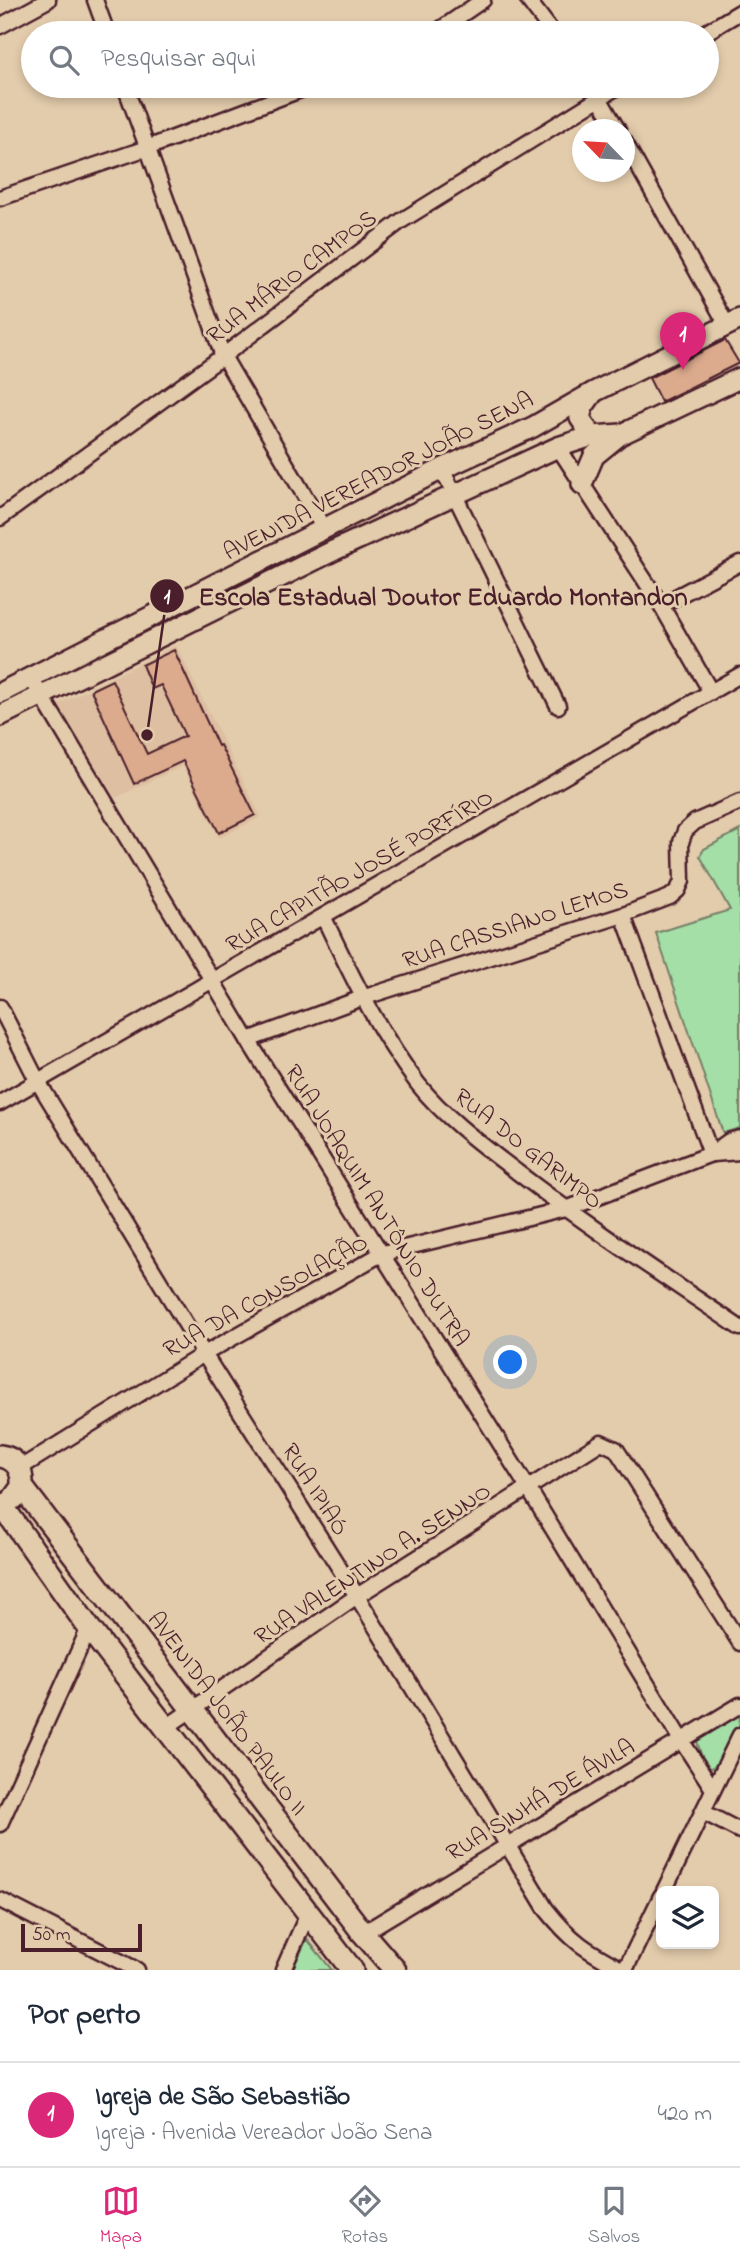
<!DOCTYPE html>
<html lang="pt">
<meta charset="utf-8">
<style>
body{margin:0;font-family:"Indie Flower",sans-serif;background:#f2f2f3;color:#1f2937}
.controls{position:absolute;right:21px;bottom:21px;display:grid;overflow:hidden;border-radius:10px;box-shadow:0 4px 10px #0003}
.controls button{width:63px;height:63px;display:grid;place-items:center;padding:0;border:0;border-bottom:2px solid #e0e1e3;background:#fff;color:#1f2937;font:35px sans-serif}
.compass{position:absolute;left:572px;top:119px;width:63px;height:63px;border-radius:50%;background:#fff;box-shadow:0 4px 10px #0003;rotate:295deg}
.scale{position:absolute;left:21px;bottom:18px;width:121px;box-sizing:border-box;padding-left:7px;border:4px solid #4a1f2b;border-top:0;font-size:19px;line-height:24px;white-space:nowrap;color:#4a1f2b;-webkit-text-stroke:5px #e3ccac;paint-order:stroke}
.you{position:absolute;left:511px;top:1363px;width:24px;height:24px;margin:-18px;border:5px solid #fff;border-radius:50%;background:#1a73e8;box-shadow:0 0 0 10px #1a73e833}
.badge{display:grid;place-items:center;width:46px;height:46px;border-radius:50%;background:#db2777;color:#fff;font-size:23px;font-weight:700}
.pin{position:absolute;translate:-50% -58px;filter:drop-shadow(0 2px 4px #0008)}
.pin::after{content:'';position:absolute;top:37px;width:24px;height:21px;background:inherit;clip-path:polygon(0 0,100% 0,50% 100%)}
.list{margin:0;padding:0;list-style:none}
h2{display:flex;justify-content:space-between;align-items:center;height:91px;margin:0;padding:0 28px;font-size:30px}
h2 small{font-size:23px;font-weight:400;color:#747a83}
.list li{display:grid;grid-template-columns:46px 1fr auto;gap:21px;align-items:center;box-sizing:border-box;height:105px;padding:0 28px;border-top:2px solid #e0e1e3}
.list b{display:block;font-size:26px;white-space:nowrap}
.list p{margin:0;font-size:23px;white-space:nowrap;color:#747a83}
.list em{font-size:23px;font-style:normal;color:#747a83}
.icon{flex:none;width:38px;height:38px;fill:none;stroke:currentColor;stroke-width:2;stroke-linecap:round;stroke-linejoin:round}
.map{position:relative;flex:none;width:740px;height:1970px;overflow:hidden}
.search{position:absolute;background:#fff;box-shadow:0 4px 10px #0003;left:21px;right:21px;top:21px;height:77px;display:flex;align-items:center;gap:18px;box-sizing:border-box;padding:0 24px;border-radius:38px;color:#747a83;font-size:26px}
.sheet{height:196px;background:#fff}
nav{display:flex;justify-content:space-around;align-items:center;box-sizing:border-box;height:98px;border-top:2px solid #e0e1e3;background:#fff;font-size:19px;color:#747a83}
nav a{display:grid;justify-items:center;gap:4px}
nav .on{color:#db2777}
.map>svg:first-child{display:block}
</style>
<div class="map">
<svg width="740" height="1970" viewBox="0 0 740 1970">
<rect width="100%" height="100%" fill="#e3ccac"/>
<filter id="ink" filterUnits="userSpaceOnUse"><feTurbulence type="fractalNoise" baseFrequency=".0143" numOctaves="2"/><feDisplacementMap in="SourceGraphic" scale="14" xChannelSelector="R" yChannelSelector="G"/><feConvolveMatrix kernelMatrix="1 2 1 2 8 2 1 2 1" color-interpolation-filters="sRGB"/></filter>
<g filter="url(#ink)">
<polygon fill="#debfa1" points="176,645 261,817 219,838 183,766 111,800 57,705"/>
<g fill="#a3dfa6" stroke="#767f68" stroke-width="2">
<polygon points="740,830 740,1128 723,1133 656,933 730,910 700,856 704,849"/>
<path d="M736,1715L740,1717C740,1733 724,1763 709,1769L702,1758L697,1741Z"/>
<polygon points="307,1939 332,1970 292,1970"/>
</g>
<g fill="#dcab8e" stroke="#4a1f2b" stroke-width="2">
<polygon points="725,340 739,363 661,402 649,378"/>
<polygon points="174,650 218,746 220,745 255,815 219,833 183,761 134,784 91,690 112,680 147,754 185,736 161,685 152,689 142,665"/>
</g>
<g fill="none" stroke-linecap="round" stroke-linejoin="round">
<g stroke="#4a1f2b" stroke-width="19">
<g id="minor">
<polyline points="95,0 107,33"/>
<polyline points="528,0 553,33"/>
<polyline points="0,26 48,0"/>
<polyline points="435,33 483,0"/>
<polyline points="705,33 740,12"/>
<polyline points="125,86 223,356 324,529"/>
<polyline points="592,86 618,130"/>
<polyline points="624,141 727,325"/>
<polyline points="0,198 147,148 311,86"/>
<polyline points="558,447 661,605 711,692"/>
<polyline points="442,469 558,706"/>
<polyline points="0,518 223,356 401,221 619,86"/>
<polyline points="661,605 740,563"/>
<polyline points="31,678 248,1040 528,1488 681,1740 713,1789"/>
<polyline points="623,915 711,1154"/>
<path d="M324,918C351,975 379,1033 418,1084C446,1119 482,1145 517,1172C589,1227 665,1277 740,1328"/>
<path d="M0,1007L37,1080L204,1354L357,1596L546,1909C572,1942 586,1950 623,1970"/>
<polyline points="248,1040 362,998 623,915 670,897 678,890 682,881 681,842 685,831 695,822 740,802"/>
<polyline points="0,1103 740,675"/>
<polyline points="712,1154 740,1152"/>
<polyline points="20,1468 204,1354 383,1253 566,1209 711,1154 729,1141 740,1138"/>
<polyline points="165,1728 357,1596 601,1442 616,1449 740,1643"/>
<polyline points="703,1812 740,1831"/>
<polyline points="0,1824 89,1628"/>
<polyline points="664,1891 740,1735"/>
<polyline points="0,1900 137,1970"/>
<polyline points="363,1933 740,1705"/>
<polyline points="283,1970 308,1913"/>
<polyline points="625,1970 661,1896"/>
</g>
</g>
<g stroke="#4a1f2b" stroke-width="24">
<g id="secondary">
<polyline points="592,436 580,418 583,407 593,393"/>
<polyline points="582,484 594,456 621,434"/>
<polyline points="0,693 442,469 533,427 594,392 740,319"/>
<polyline points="0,716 335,550 558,447 592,436 622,434 740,378"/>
</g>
</g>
<g stroke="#4a1f2b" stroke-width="26">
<g id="primary">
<path d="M0,1456C17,1458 23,1471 22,1487L14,1498"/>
<polyline points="22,1487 363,1933 395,1970"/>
<polyline points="1,1504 89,1628 352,1970"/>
</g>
</g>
<use href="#minor" stroke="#e3ccac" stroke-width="14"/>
<use href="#secondary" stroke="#e3ccac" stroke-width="19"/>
<use href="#primary" stroke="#e3ccac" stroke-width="21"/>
</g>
</g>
<g text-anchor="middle" stroke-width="6" stroke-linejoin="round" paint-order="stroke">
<g font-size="24" fill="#4a1f2b" stroke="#e3ccac">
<text transform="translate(291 276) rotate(-37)" y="8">RUA MÁRIO CAMPOS</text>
<text transform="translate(378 475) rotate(-27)" y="8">AVENIDA VEREADOR JOÃO SENA</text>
<text transform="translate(359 870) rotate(-30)" y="8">RUA CAPITÃO JOSÉ PORFÍRIO</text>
<text transform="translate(515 924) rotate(-18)" y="8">RUA CASSIANO LEMOS</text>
<text transform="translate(529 1148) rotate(38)" y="8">RUA DO GARIMPO</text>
<text transform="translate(378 1205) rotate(58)" y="8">RUA JOAQUIM ANTÔNIO DUTRA</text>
<text transform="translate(265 1295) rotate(-29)" y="8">RUA DA CONSOLAÇÃO</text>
<text transform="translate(316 1489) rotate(58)" y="8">RUA IPIAÓ</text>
<text transform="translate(372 1563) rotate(-33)" y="8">RUA VALENTINO A. SENNO</text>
<text transform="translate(228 1713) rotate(53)" y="8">AVENIDA JOÃO PAULO II</text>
<text transform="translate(540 1799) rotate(-31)" y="8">RUA SINHÁ DE ÁVILA</text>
</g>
</g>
<path fill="none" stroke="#4a1f2b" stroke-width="2.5" d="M147 735L167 596"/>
<g fill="#4a1f2b" stroke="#e3ccac" stroke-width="2.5">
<circle cx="147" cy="735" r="7"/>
<circle cx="167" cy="596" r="18"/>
</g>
<g font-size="21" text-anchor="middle" font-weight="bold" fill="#fff">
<text x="167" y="603">1</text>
</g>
<g font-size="26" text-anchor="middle" font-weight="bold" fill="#4a1f2b" stroke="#e3ccac" stroke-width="6" stroke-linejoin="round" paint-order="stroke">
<text x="443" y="605">Escola Estadual Doutor Eduardo Montandon</text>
</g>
</svg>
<div class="controls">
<button><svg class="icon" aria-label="layers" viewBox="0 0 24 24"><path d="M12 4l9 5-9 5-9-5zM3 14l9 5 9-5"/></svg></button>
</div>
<svg class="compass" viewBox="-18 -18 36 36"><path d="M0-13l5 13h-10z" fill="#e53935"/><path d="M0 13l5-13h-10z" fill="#747a83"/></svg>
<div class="scale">50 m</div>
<div class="you"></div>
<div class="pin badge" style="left:683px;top:370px">1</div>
<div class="search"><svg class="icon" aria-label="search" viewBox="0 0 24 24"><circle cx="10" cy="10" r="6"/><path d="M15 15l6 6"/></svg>Pesquisar aqui</div>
</div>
<section class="sheet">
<h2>Por perto<small></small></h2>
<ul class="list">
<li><span class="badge">1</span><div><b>Igreja de São Sebastião</b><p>Igreja · Avenida Vereador João Sena</p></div><em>420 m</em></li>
</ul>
</section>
<nav>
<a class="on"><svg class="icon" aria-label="map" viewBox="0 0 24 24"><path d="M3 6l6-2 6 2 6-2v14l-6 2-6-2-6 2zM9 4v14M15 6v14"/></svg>Mapa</a>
<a><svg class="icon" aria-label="directions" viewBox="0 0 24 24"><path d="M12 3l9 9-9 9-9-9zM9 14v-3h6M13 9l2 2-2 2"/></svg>Rotas</a>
<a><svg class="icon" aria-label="saved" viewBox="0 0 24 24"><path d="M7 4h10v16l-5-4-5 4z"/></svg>Salvos</a>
</nav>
